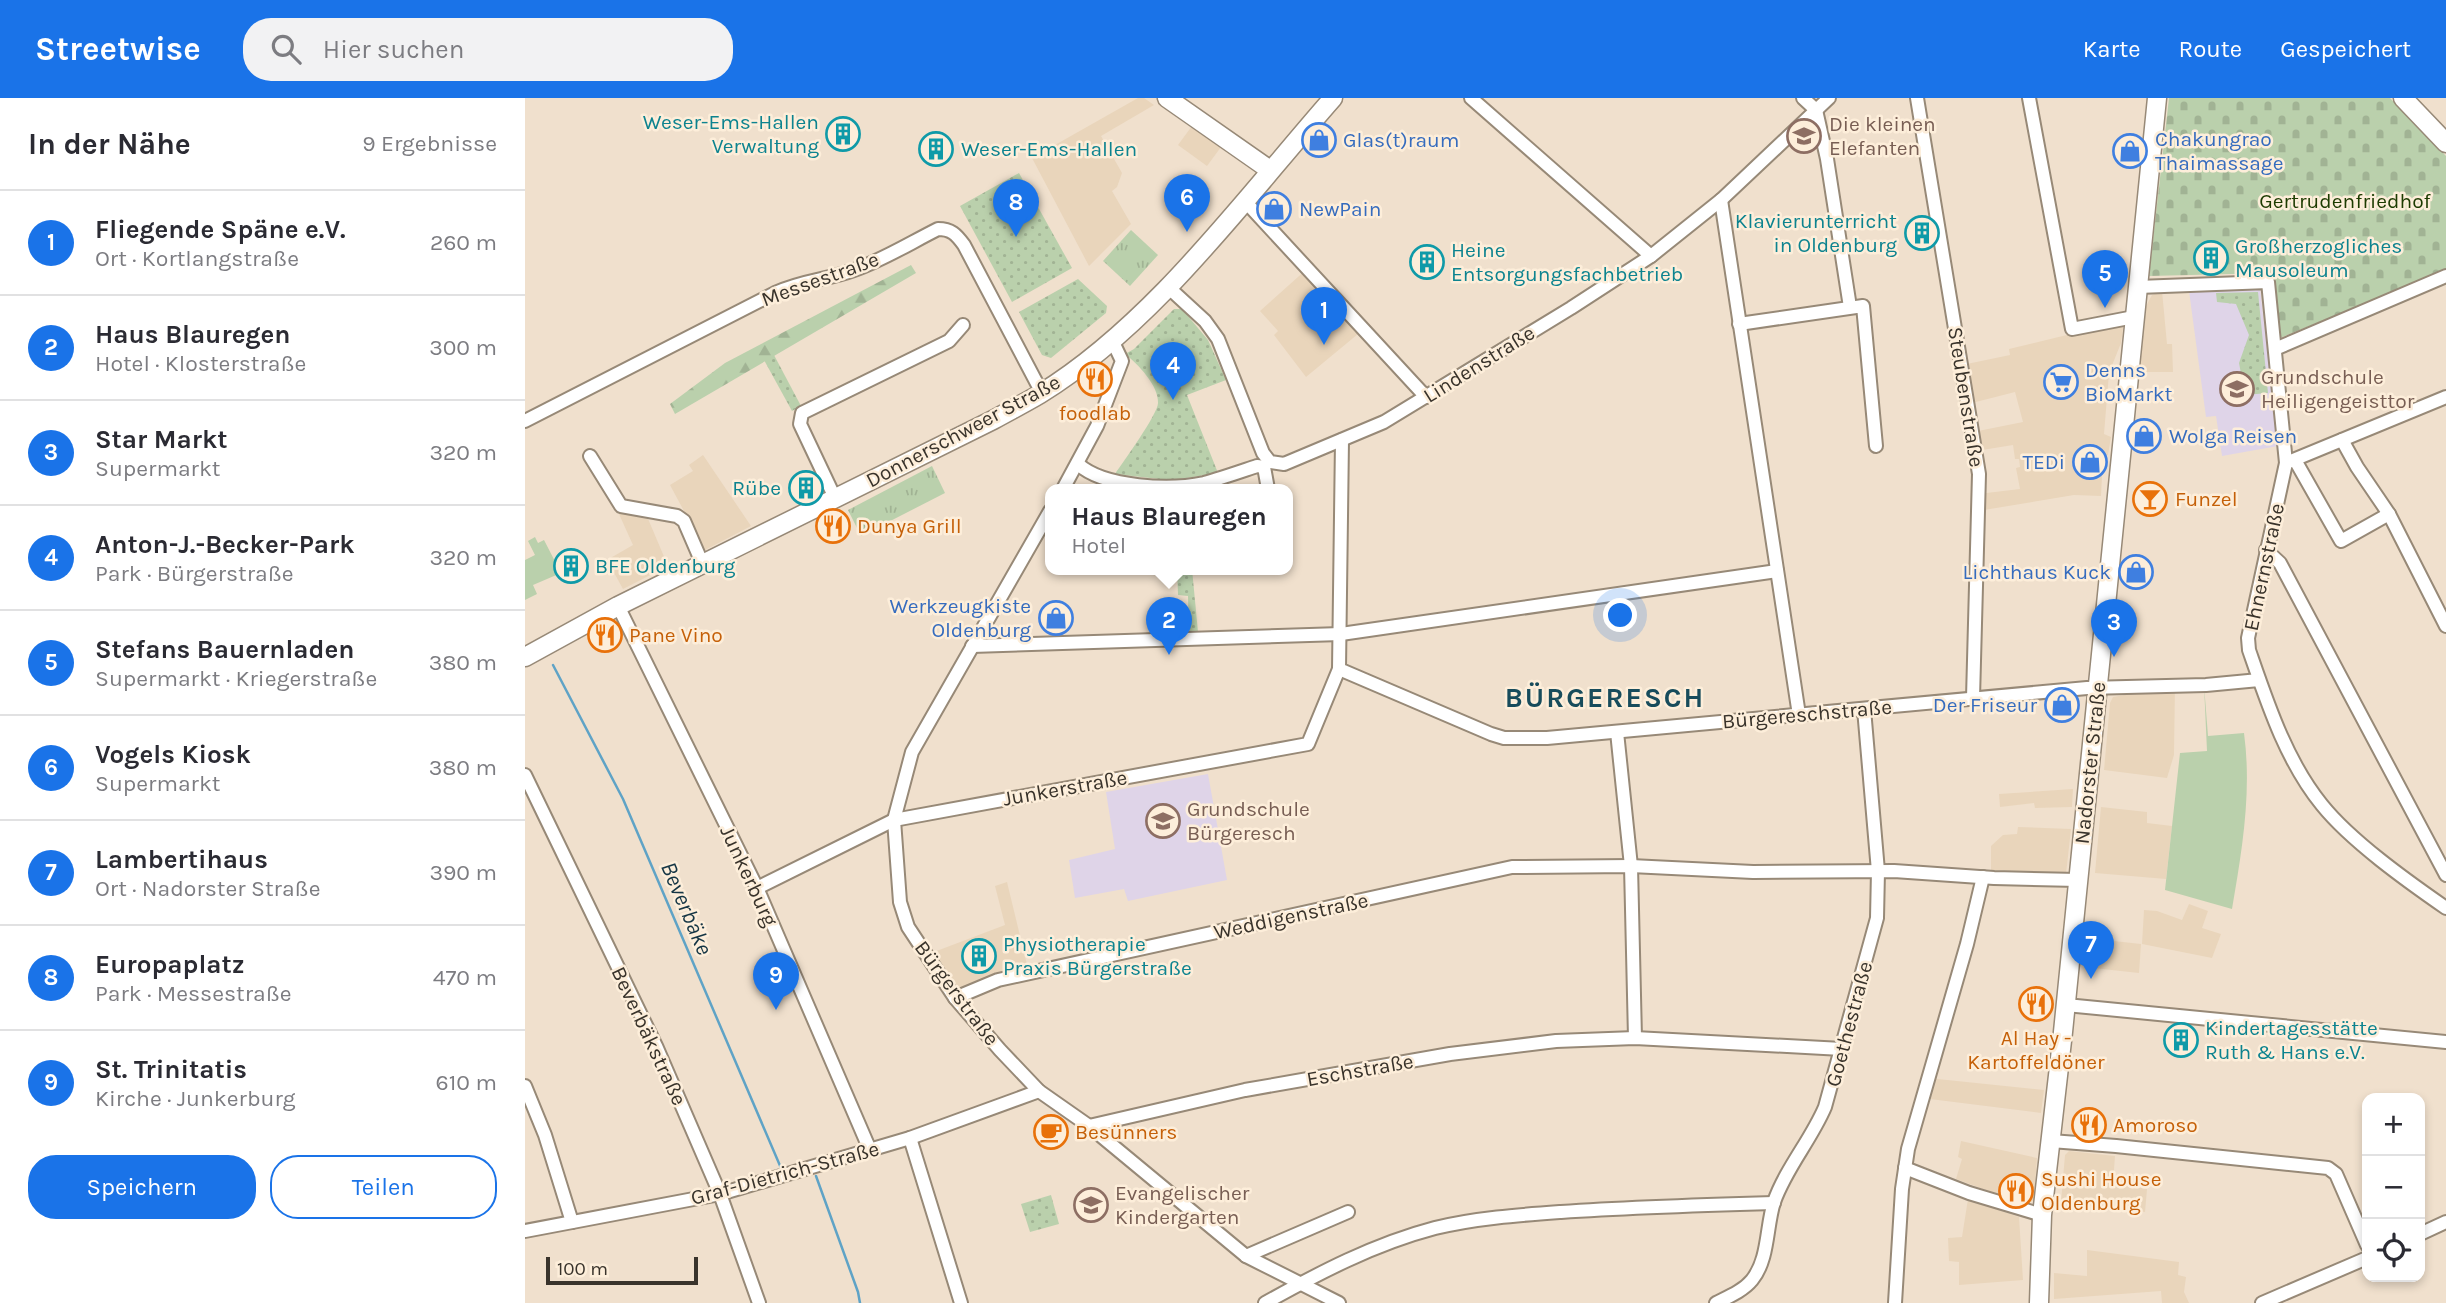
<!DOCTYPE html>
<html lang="de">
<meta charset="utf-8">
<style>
body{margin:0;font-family:Karla,sans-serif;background:#f2f2f3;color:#2b2b33}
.controls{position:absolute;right:21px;bottom:21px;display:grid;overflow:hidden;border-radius:14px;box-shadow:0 4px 10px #0003}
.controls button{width:63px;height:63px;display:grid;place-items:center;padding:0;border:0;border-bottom:2px solid #e1e1e2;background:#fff;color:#2b2b33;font:35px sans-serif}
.scale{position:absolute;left:21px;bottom:18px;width:152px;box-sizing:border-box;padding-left:7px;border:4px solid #39332b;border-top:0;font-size:19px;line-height:24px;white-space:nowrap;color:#39332b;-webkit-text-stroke:5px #fdeeda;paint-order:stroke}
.you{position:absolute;left:1096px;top:518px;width:24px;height:24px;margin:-18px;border:5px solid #fff;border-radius:50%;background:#1a73e8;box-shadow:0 0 0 10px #1a73e833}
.badge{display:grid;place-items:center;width:46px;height:46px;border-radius:50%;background:#1a73e8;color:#fff;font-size:23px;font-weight:700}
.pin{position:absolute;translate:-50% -58px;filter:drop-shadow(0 2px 4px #0008)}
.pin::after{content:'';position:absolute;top:37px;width:24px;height:21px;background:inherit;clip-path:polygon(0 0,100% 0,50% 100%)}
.popup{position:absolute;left:520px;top:386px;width:248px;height:91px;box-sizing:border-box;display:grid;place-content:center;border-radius:14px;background:#fff;filter:drop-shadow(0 2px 5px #0005);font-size:23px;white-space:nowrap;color:#7c7c81}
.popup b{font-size:26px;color:#2b2b33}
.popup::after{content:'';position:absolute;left:50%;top:100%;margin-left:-14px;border:14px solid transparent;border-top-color:#fff}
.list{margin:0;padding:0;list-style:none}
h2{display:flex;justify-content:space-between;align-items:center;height:91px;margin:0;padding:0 28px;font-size:30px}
h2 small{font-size:23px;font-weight:400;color:#7c7c81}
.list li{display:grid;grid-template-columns:46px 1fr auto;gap:21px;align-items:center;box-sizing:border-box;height:105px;padding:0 28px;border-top:2px solid #e1e1e2}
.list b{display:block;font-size:26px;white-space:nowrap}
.list p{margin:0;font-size:23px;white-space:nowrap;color:#7c7c81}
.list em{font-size:23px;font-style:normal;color:#7c7c81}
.actions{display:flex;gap:14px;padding:21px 28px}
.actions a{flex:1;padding:16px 0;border:2px solid #1a73e8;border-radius:28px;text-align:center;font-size:24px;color:#1a73e8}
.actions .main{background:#1a73e8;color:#fff}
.icon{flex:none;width:38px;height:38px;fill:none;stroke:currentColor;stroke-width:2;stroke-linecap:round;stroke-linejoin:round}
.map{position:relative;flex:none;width:1921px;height:1205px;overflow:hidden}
header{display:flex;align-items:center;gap:42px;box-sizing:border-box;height:98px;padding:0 35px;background:#1a73e8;color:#fff}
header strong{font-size:33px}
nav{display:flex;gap:38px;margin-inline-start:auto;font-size:24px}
.search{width:490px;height:63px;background:#f2f2f3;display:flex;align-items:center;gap:18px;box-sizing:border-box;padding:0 24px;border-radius:28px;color:#7c7c81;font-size:26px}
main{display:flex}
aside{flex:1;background:#fff}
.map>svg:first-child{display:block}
</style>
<header>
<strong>Streetwise</strong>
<div class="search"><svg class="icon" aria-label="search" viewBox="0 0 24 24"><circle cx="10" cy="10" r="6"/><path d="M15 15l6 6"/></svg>Hier suchen</div>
<nav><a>Karte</a><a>Route</a><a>Gespeichert</a></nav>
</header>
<main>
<aside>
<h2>In der Nähe<small>9 Ergebnisse</small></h2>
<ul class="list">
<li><span class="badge">1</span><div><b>Fliegende Späne e.V.</b><p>Ort · Kortlangstraße</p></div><em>260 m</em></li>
<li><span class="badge">2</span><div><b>Haus Blauregen</b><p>Hotel · Klosterstraße</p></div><em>300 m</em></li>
<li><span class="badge">3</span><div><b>Star Markt</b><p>Supermarkt</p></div><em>320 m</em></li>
<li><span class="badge">4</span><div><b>Anton-J.-Becker-Park</b><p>Park · Bürgerstraße</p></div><em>320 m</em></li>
<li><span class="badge">5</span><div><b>Stefans Bauernladen</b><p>Supermarkt · Kriegerstraße</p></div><em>380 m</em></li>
<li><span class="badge">6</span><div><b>Vogels Kiosk</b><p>Supermarkt</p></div><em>380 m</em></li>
<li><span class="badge">7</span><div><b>Lambertihaus</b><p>Ort · Nadorster Straße</p></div><em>390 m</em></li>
<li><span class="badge">8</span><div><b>Europaplatz</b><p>Park · Messestraße</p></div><em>470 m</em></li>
<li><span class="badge">9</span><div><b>St. Trinitatis</b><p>Kirche · Junkerburg</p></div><em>610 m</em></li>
</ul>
<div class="actions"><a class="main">Speichern</a><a>Teilen</a></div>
</aside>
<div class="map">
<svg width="1921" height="1205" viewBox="0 0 1921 1205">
<defs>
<pattern id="grass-tufts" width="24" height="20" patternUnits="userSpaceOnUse" patternTransform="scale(1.75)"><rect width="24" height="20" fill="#bad0ac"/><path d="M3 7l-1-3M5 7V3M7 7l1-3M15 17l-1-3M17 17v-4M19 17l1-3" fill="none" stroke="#a1b394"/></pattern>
<pattern id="forest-firs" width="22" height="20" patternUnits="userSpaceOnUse" patternTransform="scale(1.75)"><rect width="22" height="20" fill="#bad0ac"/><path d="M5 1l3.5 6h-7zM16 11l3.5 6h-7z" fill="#a1b394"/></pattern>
<pattern id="cemetery-stones" width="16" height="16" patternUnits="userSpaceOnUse" patternTransform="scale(1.75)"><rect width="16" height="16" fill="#bad0ac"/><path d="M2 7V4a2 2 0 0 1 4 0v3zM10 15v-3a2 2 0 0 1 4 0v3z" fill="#a1b394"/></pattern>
<pattern id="park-dots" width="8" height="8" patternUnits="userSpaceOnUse" patternTransform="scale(1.75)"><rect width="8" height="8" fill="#bad0ac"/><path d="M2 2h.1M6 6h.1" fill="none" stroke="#a1b394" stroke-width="1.8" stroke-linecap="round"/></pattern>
</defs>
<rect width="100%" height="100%" fill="#f0e0cd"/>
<g fill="#e9d5bb">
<polygon points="613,0 619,0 629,7 576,38 597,75 592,89 587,93 606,126 564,168 507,60"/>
<polygon points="667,28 696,49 682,68 653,47"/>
<polygon points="783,170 800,189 775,212 791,228 816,206 839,231 781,279 749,237 753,233 735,213"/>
<polygon points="1637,193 1642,246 1647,246 1648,274 1618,274 1615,271 1621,208 1627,197"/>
<polygon points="1599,223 1596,245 1584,275 1579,336 1586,339 1583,357 1578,358 1576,398 1549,397 1453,413 1453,396 1495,391 1491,370 1495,369 1494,361 1490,361 1488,347 1451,353 1448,334 1498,324 1490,294 1443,306 1437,267 1485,257 1484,251"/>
<polygon points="178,357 226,428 180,452 145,387 168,373 164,367"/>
<polygon points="94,416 121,416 143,468 98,491 82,462 108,447"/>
<polygon points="1650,588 1649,657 1642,680 1579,672 1585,605 1588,599"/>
<polygon points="1548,691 1547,709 1510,710 1509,705 1475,709 1474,696"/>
<polygon points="1576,709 1622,714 1622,725 1647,728 1641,781 1570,775"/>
<polygon points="1493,729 1546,731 1541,776 1466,772 1466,748 1478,737 1492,736"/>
<polygon points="482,784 504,875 430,900 401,857 480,827 470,788"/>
<polygon points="1664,806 1683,813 1677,830 1696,836 1687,860 1617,846 1619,812 1632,813 1657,822"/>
<polygon points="1562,840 1616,846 1614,875 1559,869"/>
<polygon points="1403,980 1519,992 1516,1015 1397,1000"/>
<polygon points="1436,1043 1512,1060 1509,1102 1501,1107 1431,1081 1437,1061 1433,1059"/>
<polygon points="1544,1053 1590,1058 1588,1085 1622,1091 1620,1114 1536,1104 1540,1057"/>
<polygon points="1443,1101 1494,1119 1498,1182 1434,1187 1434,1164 1424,1163 1423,1140 1437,1139"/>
<polygon points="1562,1152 1654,1164 1653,1177 1661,1179 1659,1194 1664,1205 1637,1205 1636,1193 1529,1201 1529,1175 1562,1178"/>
</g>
<g fill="#dfd4e8">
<polygon points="1735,190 1753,348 1697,358 1691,318 1681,319 1664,193"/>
<polygon points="683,676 702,782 603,803 599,791 550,800 544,762 590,751 581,694"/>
</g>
<g fill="url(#grass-tufts)">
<polygon points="606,132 633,157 605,188 578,163"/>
<polygon points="407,368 420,395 336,438 323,412"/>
</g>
<polygon fill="url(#forest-firs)" points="386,167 391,175 150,316 145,306 200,265"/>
<polygon fill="url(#cemetery-stones)" points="1644,0 1865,0 1921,58 1921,172 1755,240 1748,175 1624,178"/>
<g fill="url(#park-dots)">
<polygon points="494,75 547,170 487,204 435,108"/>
<polygon points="553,181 582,208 581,215 526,260 517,257 494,214"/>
<polygon points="1733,194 1743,295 1720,297 1714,265 1724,237 1711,206 1692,204 1691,195"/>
<path d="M649,211H657L683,242L701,282L662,297L693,375L655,381L644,386L643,382L590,376C598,364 633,316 633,305C634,288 613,266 600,256L609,251Z"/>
<polygon points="249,257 276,308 267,313 239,262"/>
<polygon points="652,471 667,471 673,534 664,534 663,498 653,497"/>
<polygon points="526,1097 534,1126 505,1134 496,1106"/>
</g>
<g fill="#bad0ac">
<polygon points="10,439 13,445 19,442 36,475 8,487 12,496 0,502 0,462 10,457 3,443"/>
<path d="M1679,587L1683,638L1719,635C1727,694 1717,753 1707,811L1640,792L1655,655L1682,653Z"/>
</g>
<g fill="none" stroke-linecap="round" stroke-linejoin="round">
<g stroke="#5fa3c6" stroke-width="2.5">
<polyline points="28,567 98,701 256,1070"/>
<polyline points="291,1078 333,1194 335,1205"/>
</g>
<g stroke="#978977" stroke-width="16">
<g id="street">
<polyline points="946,0 1126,158"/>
<polyline points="1278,0 1291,12 1302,61 1325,209"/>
<polyline points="1392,0 1454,376 1448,600"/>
<polyline points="1504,0 1547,231 1609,219"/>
<polyline points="719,102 901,299"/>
<polyline points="1196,102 1274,617"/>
<polyline points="643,189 680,223 693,241 738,355 745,364 759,366 859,324 1046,210 1126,158 1196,102 1304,0"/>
<path d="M1613,189L1743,184L1761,365L1723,540L1724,552C1742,604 1761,663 1797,707C1826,743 1882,783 1921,810"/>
<polyline points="1214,226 1338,208 1351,348"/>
<polyline points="1750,251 1921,178"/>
<path d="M0,323L250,195C278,182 302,182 329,172C358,162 385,145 413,131C426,131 431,136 439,147L517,295"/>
<polyline points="817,342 814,571 966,636 979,640 1022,640 1562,590 1681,587 1734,582"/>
<polyline points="1817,342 1832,369 1864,416 1921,528"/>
<polyline points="65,358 96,408 152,418 159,423 178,467"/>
<polyline points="1770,362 1816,443 1864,416"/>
<polyline points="1761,365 1921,299"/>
<path d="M553,366C579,390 646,392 679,385C697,380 714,374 732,368L739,369L743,391"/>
<polyline points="538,391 572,328 597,263 587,242"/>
<polyline points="310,400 275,326 277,315 424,243 438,227"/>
<polyline points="525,413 387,654 369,722 375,804 383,829 430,900 475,952 514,993 564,1028 721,1158 814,1205"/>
<polyline points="1741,452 1755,465 1921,777"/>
<polyline points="93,508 232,790 345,1052"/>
<polyline points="447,548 816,536 1252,473"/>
<polyline points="1092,634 1106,768 1110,940"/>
<polyline points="0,677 131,948 195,1096 234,1205"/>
<polyline points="232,790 369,722 783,646 814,571"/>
<polyline points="430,900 473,882 987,769 1106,768 1228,774 1369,773 1469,780 1553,782"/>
<polyline points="1541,907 1921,944"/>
<polyline points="0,988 20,1037 47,1124"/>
<polyline points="564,1028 720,992 925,956 1031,943 1110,940 1317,951"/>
<polyline points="385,1040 436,1205"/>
<polyline points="1526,1043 1591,1048 1803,1070 1811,1076 1842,1147"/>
<polyline points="1380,1070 1444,1095 1517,1117"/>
<polyline points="0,1133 195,1096 385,1040 514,993"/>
<polyline points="1895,1136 1921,1124"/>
<polyline points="721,1158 823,1114"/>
<path d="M740,1205C794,1175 849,1146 910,1130C951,1120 994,1117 1036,1114C1107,1109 1178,1107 1249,1105"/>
<path d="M1191,1205C1203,1199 1218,1193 1227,1182C1244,1161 1241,1129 1249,1104C1261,1070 1286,1042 1300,1009L1352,820L1353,773L1339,611"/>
<polyline points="1370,1205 1377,1091 1383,1051 1442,846 1458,779"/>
<polyline points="1737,1205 1842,1160"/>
</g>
</g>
<g stroke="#978977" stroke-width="21">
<g id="secondary">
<polyline points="642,0 745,72"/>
<polyline points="1878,0 1921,45"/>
<path d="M0,559L93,508L468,322C484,313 500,305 515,296C629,226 720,100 808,0"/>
<polyline points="1514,1205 1517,1117 1538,934 1632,0"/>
</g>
</g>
<use href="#street" stroke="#fff" stroke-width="12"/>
<use href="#secondary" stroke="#fff" stroke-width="18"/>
</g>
<defs>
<g id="building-ring" transform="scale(1.75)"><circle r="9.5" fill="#fdeeda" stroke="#0f9aa8" stroke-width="1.5"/><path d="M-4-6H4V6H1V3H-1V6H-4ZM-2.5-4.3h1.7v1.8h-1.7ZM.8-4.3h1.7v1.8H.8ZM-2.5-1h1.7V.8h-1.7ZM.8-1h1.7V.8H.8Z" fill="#0f9aa8"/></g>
<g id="school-ring" transform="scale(1.75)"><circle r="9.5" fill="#fdeeda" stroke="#8d6e63" stroke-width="1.5"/><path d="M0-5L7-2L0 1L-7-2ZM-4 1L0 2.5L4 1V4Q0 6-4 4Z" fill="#8d6e63"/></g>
<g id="shop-ring" transform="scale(1.75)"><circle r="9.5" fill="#fdeeda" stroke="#3f7fe0" stroke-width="1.5"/><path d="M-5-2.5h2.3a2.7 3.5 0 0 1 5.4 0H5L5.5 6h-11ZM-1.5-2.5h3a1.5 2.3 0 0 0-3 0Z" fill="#3f7fe0"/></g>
<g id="restaurant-ring" transform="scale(1.75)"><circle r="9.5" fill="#fdeeda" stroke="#e8710a" stroke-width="1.5"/><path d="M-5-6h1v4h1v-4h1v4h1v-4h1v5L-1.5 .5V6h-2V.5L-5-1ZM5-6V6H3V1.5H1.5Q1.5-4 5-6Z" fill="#e8710a"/></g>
<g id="supermarket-ring" transform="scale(1.75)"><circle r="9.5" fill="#fdeeda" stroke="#3f7fe0" stroke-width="1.5"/><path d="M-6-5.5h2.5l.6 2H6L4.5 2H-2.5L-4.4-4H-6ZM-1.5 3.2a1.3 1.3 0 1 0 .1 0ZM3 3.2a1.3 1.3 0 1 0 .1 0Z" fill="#3f7fe0"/></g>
<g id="bar-ring" transform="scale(1.75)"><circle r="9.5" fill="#fdeeda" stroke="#e8710a" stroke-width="1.5"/><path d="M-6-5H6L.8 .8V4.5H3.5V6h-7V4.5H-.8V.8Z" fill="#e8710a"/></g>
<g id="cafe-ring" transform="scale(1.75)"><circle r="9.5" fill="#fdeeda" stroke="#e8710a" stroke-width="1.5"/><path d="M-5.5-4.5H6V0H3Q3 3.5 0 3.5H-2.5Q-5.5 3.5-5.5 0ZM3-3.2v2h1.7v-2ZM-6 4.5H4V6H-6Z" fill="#e8710a"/></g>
</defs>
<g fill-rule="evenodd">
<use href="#building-ring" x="318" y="36"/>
<use href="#school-ring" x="1279" y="38"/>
<use href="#shop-ring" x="794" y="42"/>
<use href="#building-ring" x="411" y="51"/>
<use href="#shop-ring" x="1605" y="53"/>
<use href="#shop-ring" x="749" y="111"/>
<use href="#building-ring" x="1397" y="135"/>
<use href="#building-ring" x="1686" y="160"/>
<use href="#building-ring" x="902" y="164"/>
<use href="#restaurant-ring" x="570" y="281"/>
<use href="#supermarket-ring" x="1536" y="284"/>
<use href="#school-ring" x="1712" y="291"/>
<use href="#shop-ring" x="1619" y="338"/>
<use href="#shop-ring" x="1565" y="364"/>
<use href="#building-ring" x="281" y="390"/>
<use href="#bar-ring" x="1625" y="401"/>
<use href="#restaurant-ring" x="308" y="428"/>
<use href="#building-ring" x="46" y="468"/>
<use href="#shop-ring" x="1611" y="474"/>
<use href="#shop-ring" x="531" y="520"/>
<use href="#restaurant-ring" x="80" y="537"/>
<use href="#shop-ring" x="1537" y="607"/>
<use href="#school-ring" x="638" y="723"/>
<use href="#building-ring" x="454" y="858"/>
<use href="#restaurant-ring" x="1511" y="906"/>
<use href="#building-ring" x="1656" y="942"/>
<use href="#restaurant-ring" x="1564" y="1027"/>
<use href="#cafe-ring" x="526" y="1034"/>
<use href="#restaurant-ring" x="1491" y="1093"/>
<use href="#school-ring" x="566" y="1107"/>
</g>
<g text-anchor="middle" stroke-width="5" stroke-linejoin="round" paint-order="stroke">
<g font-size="21" fill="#0d838f" stroke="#fdeeda" text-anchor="start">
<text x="294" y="31" text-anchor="end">Weser-Ems-Hallen<tspan x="294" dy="24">Verwaltung</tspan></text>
<text x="436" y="58">Weser-Ems-Hallen</text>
<text x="1372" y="130" text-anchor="end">Klavierunterricht<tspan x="1372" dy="24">in Oldenburg</tspan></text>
<text x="1710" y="155">Großherzogliches<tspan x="1710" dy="24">Mausoleum</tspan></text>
<text x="926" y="159">Heine<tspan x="926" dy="24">Entsorgungsfachbetrieb</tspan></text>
<text x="256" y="397" text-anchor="end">Rübe</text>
<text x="70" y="475">BFE Oldenburg</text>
<text x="478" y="853">Physiotherapie<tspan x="478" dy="24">Praxis Bürgerstraße</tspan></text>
<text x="1680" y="937">Kindertagesstätte<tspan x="1680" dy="24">Ruth &amp; Hans e.V.</tspan></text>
</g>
<g font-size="21" fill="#785e54" stroke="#fdeeda" text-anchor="start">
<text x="1304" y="33">Die kleinen<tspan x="1304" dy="24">Elefanten</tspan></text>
<text x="1736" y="286">Grundschule<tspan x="1736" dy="24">Heiligengeisttor</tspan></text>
<text x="662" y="718">Grundschule<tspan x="662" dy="24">Bürgeresch</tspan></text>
<text x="590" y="1102">Evangelischer<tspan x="590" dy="24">Kindergarten</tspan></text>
</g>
<g font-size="21" fill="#366cbe" stroke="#fdeeda" text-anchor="start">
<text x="1630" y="48">Chakungrao<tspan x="1630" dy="24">Thaimassage</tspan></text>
<text x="818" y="49">Glas(t)raum</text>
<text x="774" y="118">NewPain</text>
<text x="1560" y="279">Denns<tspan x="1560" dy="24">BioMarkt</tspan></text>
<text x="1644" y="345">Wolga Reisen</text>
<text x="1540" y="371" text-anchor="end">TEDi</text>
<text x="1586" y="481" text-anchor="end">Lichthaus Kuck</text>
<text x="506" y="515" text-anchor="end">Werkzeugkiste<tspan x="506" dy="24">Oldenburg</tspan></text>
<text x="1512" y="614" text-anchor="end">Der Friseur</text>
</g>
<g font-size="21" fill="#1c3b00" stroke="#fdeeda">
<text x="1820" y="110">Gertrudenfriedhof</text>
</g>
<g font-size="21" fill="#39332b" stroke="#fdeeda">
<text transform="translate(295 181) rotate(-20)" y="7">Messestraße</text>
<text transform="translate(954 266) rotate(-32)" y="7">Lindenstraße</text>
<text transform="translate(1441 299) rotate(81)" y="7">Steubenstraße</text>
<text transform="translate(438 333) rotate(-28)" y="7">Donnerschweer Straße</text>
<text transform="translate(1739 469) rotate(-78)" y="7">Ehnernstraße</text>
<text transform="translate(1282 616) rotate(-5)" y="7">Bürgereschstraße</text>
<text transform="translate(1565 665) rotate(-84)" y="7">Nadorster Straße</text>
<text transform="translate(540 690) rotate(-10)" y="7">Junkerstraße</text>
<text transform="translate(224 778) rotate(65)" y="7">Junkerburg</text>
<text transform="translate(766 818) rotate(-12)" y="7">Weddigenstraße</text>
<text transform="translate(432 895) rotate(53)" y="7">Bürgerstraße</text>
<text transform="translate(1324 926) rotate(-75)" y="7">Goethestraße</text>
<text transform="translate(124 938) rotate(65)" y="7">Beverbäkstraße</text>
<text transform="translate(835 972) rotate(-10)" y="7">Eschstraße</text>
<text transform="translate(260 1075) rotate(-15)" y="7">Graf-Dietrich-Straße</text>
</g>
<g font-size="21" fill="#c56008" stroke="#fdeeda" text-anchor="start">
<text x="570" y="322" text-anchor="middle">foodlab</text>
<text x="1650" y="408">Funzel</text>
<text x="332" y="435">Dunya Grill</text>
<text x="104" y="544">Pane Vino</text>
<text x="1511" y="947" text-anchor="middle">Al Hay -<tspan x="1511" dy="24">Kartoffeldöner</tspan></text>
<text x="1588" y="1034">Amoroso</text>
<text x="550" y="1041">Besünners</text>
<text x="1516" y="1088">Sushi House<tspan x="1516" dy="24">Oldenburg</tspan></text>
</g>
<g font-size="23" font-style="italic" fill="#163645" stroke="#fdeeda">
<text transform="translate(162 810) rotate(67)" y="8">Beverbäke</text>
</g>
<g font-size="28" font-weight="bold" letter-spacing="2" fill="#184c5c" stroke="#fdeeda">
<text x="1080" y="609">BÜRGERESCH</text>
</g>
</g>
</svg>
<div class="controls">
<button>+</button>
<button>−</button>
<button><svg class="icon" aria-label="locate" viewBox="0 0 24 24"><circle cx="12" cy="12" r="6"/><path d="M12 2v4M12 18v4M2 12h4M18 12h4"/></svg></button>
</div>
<div class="scale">100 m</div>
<div class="you"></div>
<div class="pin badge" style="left:799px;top:247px">1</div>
<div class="pin badge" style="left:644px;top:557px">2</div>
<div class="popup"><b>Haus Blauregen</b>Hotel</div>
<div class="pin badge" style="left:1589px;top:559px">3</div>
<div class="pin badge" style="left:648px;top:302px">4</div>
<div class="pin badge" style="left:1580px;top:210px">5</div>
<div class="pin badge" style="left:662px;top:134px">6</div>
<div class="pin badge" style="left:1566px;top:881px">7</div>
<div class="pin badge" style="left:491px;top:139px">8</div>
<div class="pin badge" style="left:251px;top:912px">9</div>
</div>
</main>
